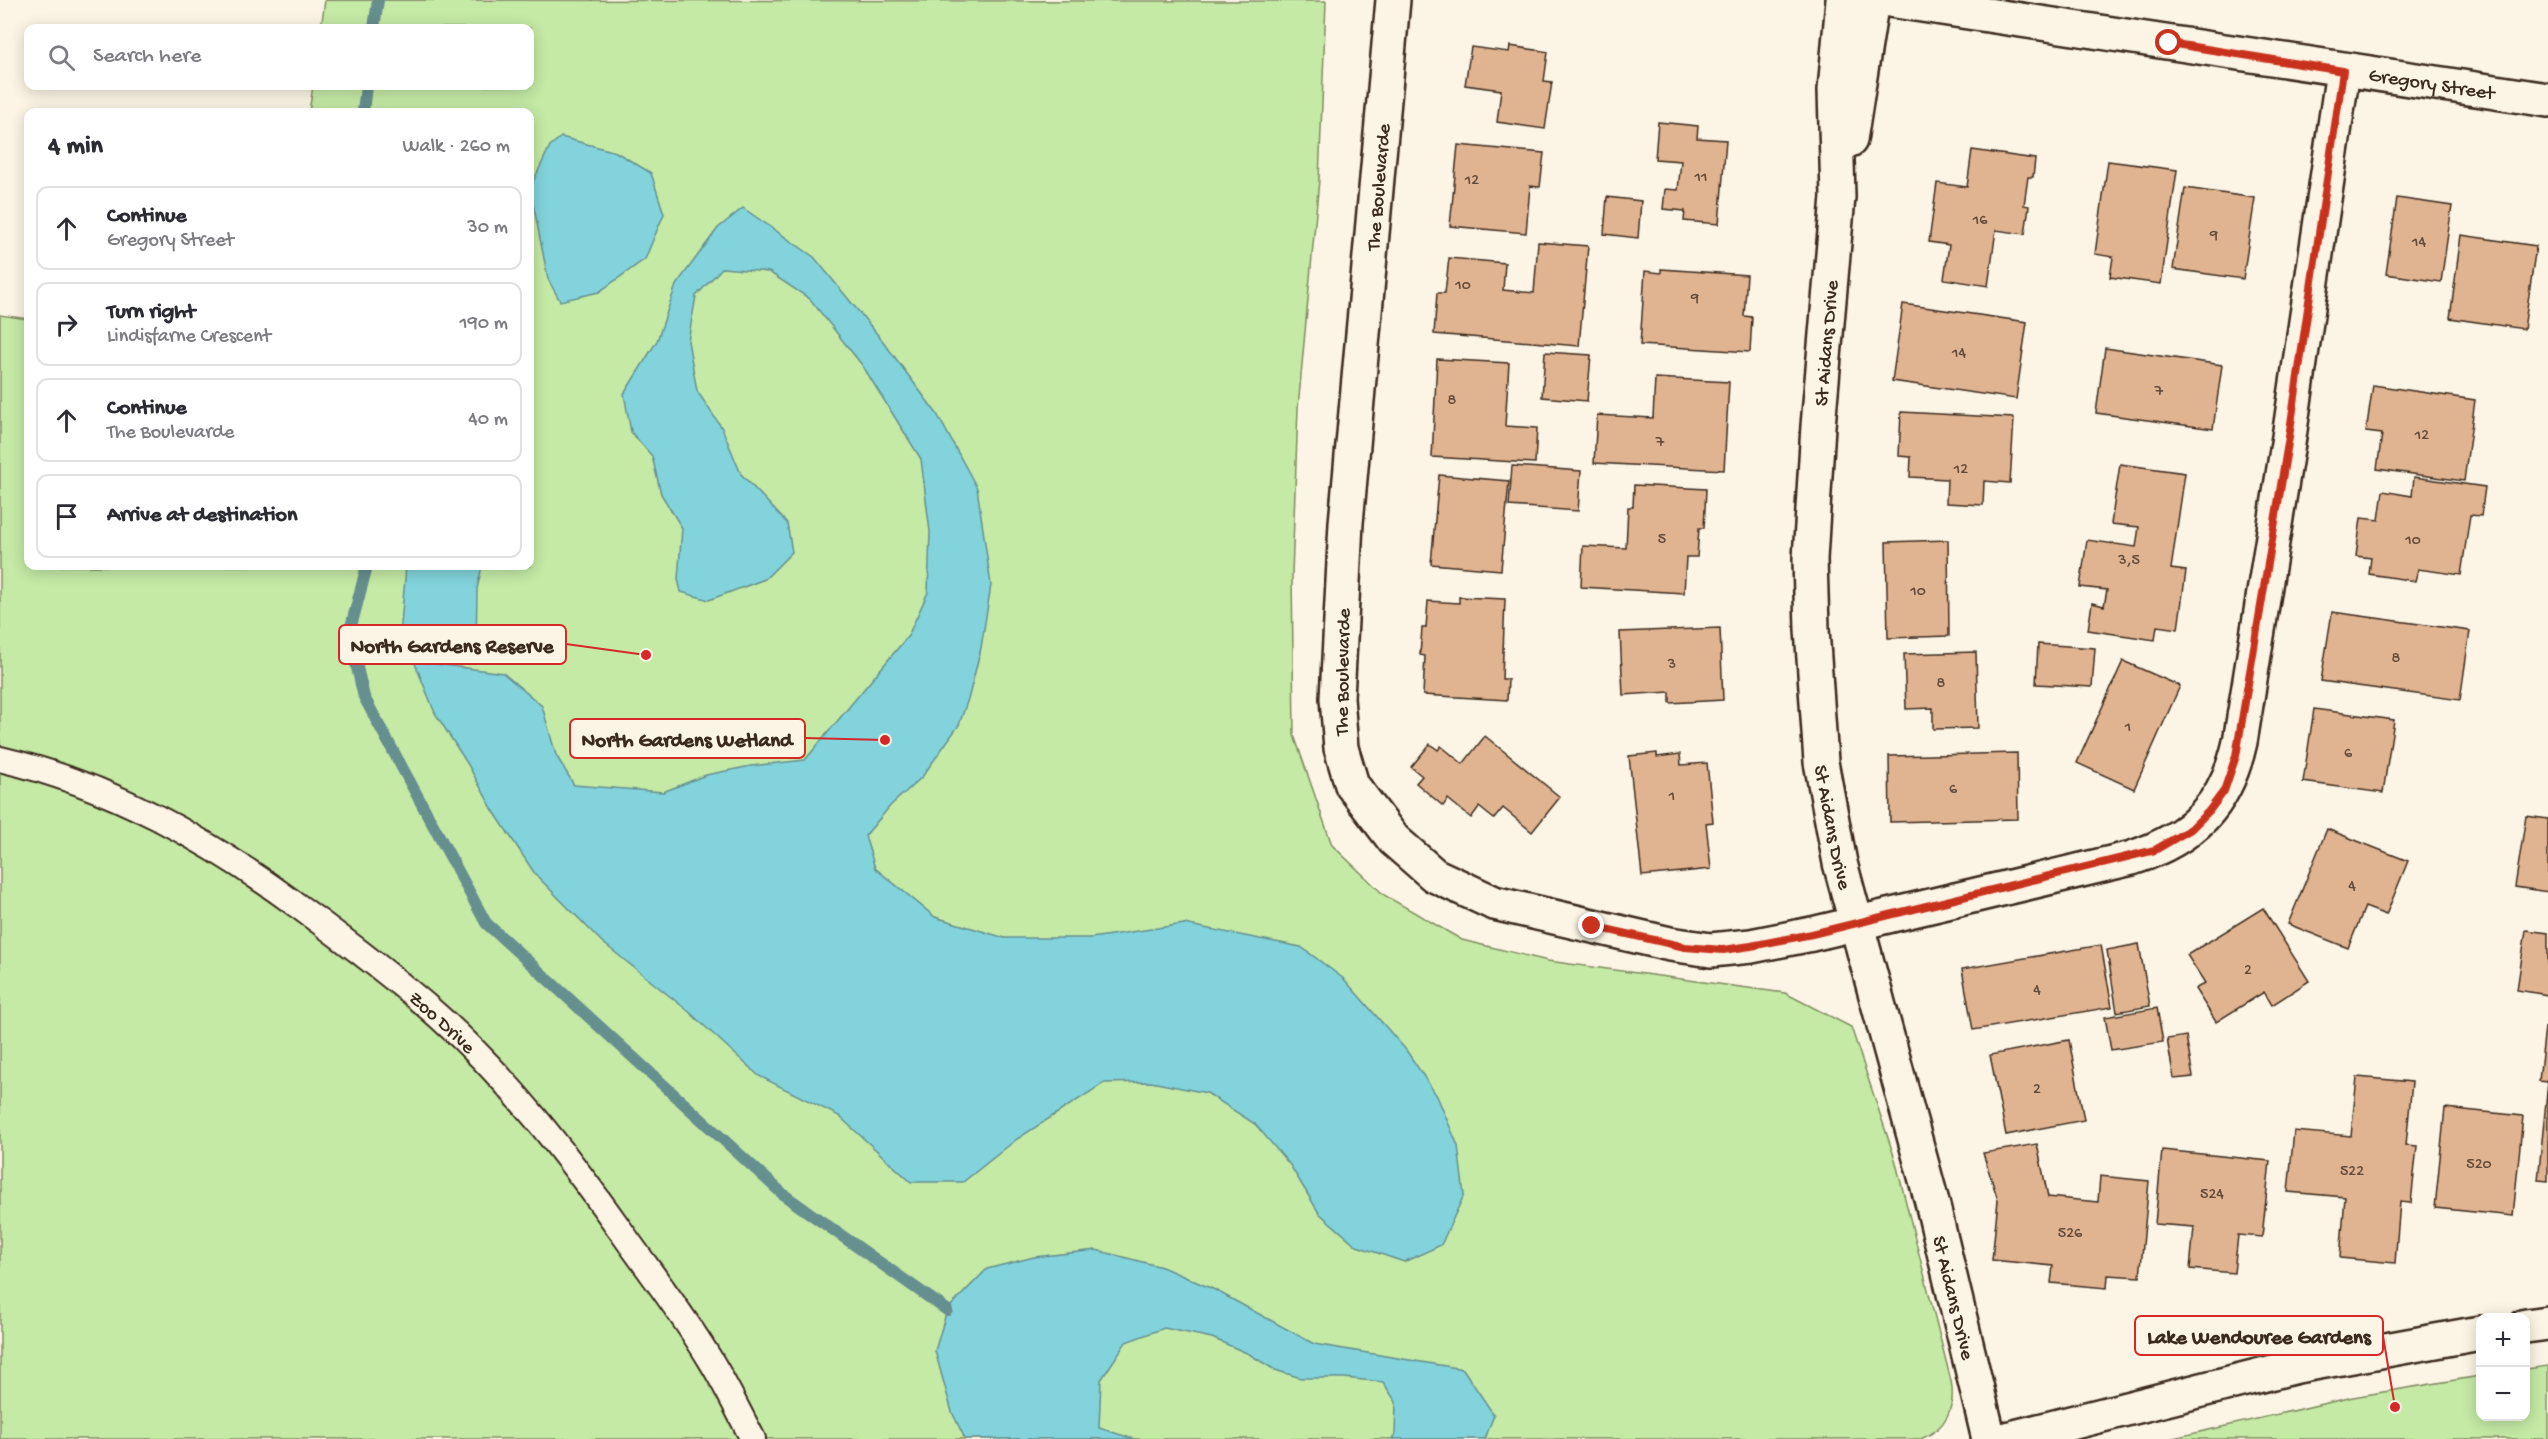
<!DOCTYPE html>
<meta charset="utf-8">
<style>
body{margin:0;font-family:"Gochi Hand",sans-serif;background:#f7f7f7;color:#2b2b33}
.controls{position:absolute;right:18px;bottom:18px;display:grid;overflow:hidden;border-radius:12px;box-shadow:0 3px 15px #0003}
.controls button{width:54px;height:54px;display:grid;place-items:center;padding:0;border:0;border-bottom:2px solid #e1e1e2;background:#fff;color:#2b2b33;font:30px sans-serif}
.stop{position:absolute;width:18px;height:18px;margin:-14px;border:4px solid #c8321e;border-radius:50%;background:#fff}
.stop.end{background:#c8321e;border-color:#fff;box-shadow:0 2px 6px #0008}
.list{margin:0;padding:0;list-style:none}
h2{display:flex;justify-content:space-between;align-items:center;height:78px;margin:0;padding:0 24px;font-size:26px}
h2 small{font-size:20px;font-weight:400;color:#7c7c81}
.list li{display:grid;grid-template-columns:39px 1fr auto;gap:18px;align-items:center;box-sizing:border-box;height:84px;margin:0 12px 12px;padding:0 12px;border:2px solid #e1e1e2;border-radius:12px}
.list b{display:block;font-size:22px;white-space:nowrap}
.list p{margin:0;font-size:20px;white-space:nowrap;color:#7c7c81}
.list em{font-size:20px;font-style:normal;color:#7c7c81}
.icon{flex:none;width:33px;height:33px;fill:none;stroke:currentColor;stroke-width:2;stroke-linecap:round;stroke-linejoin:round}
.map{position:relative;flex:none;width:2548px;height:1439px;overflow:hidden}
.search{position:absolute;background:#fff;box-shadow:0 3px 15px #0003;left:24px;top:24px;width:510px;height:66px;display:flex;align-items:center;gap:15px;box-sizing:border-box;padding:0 21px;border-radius:12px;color:#7c7c81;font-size:22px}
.panel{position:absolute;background:#fff;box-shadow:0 3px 15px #0003;left:24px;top:108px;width:510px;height:462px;border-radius:12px}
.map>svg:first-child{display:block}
</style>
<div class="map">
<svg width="2548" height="1439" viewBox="0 0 2548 1439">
<rect width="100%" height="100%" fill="#fcf5e5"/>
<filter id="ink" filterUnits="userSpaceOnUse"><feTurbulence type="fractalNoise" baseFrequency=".0167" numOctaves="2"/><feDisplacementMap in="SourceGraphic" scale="12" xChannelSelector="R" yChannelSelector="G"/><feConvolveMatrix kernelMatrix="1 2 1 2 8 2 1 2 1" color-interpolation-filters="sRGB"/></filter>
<g filter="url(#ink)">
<g fill="#c4eaa5" stroke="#808a62" stroke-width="1.5">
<path d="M325,0L1326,1L1319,180L1298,408L1292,574L1294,735L1332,845L1384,895L1462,940L1548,961L1785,993L1851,1027L1895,1159L1951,1381C1956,1407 1946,1429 1921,1439H0V315L28,319V566H530V112H309L313,86H530V28H321Z"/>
<polygon points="2548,1366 2548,1439 2169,1439 2353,1397 2480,1376 2480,1416 2526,1416 2526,1369"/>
</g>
<g fill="#82d3db" stroke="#668f8f" stroke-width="1.5">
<polygon points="561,137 616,152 651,173 664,214 645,259 599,292 560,301 548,279 530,188 550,146"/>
<polygon points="743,208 814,257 882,340 937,414 977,488 991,585 981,648 969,696 959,725 922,777 891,805 865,836 875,868 935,917 1005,938 1091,938 1184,924 1301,947 1344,979 1406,1050 1437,1096 1458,1146 1464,1195 1441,1245 1404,1262 1357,1246 1319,1213 1290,1165 1255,1124 1207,1093 1151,1082 1104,1083 1017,1139 963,1182 911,1182 839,1116 759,1076 687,1010 602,942 535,874 493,810 467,763 435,713 414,661 503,673 542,706 556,755 574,785 663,792 706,775 751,766 805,760 908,636 928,592 930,532 921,459 862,365 810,299 769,272 722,268 696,296 688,341 697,391 722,428 741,474 787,523 792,552 765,579 709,600 681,592 678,579 682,528 661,494 652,456 631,432 624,394 657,341 676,285 718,228"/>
<polygon points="406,566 482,566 477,589 476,650 425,646 400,636"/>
<polygon points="1096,1250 1162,1267 1215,1290 1314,1344 1463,1369 1494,1415 1485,1439 1392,1439 1395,1435 1396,1402 1383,1382 1344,1378 1301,1378 1275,1370 1249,1354 1212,1338 1164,1328 1126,1342 1101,1380 1099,1428 1134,1439 965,1439 952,1412 935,1351 947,1310 987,1269 1034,1257"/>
</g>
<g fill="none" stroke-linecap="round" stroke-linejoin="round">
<g stroke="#668f8f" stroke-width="12">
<polyline points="374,28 378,0"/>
<polyline points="363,112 366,86"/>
<polyline points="367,566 349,634 364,697 486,923 784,1195 947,1310"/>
</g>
</g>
<g fill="#e1b491" stroke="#3b2a1e" stroke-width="1.5">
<polygon points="1510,46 1548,52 1544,81 1552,82 1545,129 1497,122 1501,90 1465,85 1471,47 1509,52"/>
<polygon points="1658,122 1698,126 1697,138 1726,140 1719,224 1684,221 1685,211 1663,209 1665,189 1678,190 1681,161 1655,159"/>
<polygon points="1458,145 1544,153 1540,187 1530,186 1526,233 1450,226"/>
<polygon points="1972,150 2035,159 2033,177 2028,177 2024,205 2029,206 2025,234 1996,230 1988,286 1944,279 1949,245 1929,242 1937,183 1967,187"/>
<polygon points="2108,161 2177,170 2161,284 2110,277 2113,257 2095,254"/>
<polygon points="2185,188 2255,198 2243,279 2173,269"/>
<polygon points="1607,197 1641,201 1638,238 1604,234"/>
<polygon points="2397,198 2452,206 2441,282 2386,274"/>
<polygon points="2461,235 2536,246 2524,329 2450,318"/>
<polygon points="1538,242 1588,246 1579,346 1434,334 1437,293 1445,293 1449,258 1505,263 1503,290 1534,293"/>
<polygon points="1661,269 1747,275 1744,316 1752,317 1750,352 1640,345 1645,271 1661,273"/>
<polygon points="1903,304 2027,322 2016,399 1892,381"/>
<polygon points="2105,348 2222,365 2213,429 2096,413"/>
<polygon points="1545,352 1591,355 1587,401 1542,397"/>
<polygon points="1437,359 1509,363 1505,426 1537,428 1535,463 1432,457"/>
<polygon points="1655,378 1729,382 1724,470 1594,463 1597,415 1653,418"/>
<polygon points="2373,385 2475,400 2464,481 2377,469 2382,434 2366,432"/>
<polygon points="1901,412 2014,418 2010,483 1984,481 1983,505 1946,503 1947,479 1910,477 1911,457 1899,456"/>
<polygon points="2120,464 2185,473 2171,569 2186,571 2178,629 2157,626 2155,640 2088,630 2092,603 2104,606 2107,590 2080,587 2087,540 2136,547 2139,527 2111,524"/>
<polygon points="1512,466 1581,471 1578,511 1509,506"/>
<polygon points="1439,475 1509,481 1501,570 1431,564"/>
<polygon points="2414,477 2485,487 2481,516 2470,515 2461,575 2418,569 2415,581 2369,574 2371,558 2356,556 2361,518 2379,520 2383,491 2412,496"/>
<polygon points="1634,485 1706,489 1704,528 1699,528 1697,557 1686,557 1684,593 1581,587 1583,546 1626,548 1628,507 1633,507"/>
<polygon points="1948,540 1949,636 1888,638 1886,542"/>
<polygon points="1459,597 1505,599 1502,679 1508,679 1507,700 1423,695 1425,656 1420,655 1422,628 1426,628 1428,601 1459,603"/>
<polygon points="2332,612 2470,631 2460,700 2321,681"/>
<polygon points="1720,628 1723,700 1670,703 1670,692 1623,695 1620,632"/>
<polygon points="2038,644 2095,648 2092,687 2036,684"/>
<polygon points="1976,652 1978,728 1933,729 1933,708 1906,709 1904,654"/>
<polygon points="2123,661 2180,686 2134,789 2077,763"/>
<polygon points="2314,709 2394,720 2383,793 2303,782"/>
<polygon points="1485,736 1560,797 1532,832 1503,808 1494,819 1479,807 1471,818 1448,799 1443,806 1416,783 1422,776 1411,767 1430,744 1438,750 1441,746 1463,764"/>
<polygon points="1657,753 1657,757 1680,754 1681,765 1707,763 1713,822 1706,823 1711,869 1642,876 1629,756"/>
<polygon points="2017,753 2018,819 1890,822 1889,756"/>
<polygon points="2526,816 2548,819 2548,892 2515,887"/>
<polygon points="2327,829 2408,861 2386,915 2365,907 2348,948 2288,924"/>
<polygon points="2263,908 2309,981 2272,1005 2264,992 2216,1022 2195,989 2205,983 2187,955"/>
<polygon points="2526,930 2548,933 2548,995 2517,990"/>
<polygon points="2139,944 2150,1006 2117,1012 2107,950"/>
<polygon points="2101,945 2112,1007 1973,1030 1962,969"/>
<polygon points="2157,1008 2163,1042 2111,1050 2105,1017"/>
<polygon points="2545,1027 2548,1027 2548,1181 2538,1180 2548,1082 2539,1081"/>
<polygon points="2186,1036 2193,1077 2174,1079 2167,1039"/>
<polygon points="2069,1040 2084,1120 2006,1135 1990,1055"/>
<polygon points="2357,1077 2412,1082 2406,1145 2417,1146 2411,1203 2400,1202 2395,1263 2340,1258 2345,1197 2288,1192 2294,1131 2351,1136"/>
<polygon points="2445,1108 2523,1116 2513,1216 2435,1208"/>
<polygon points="2037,1144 2048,1197 2098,1202 2100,1176 2149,1181 2140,1277 2108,1275 2107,1288 2051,1283 2053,1266 1992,1260 1998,1200 1983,1153"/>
<polygon points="2162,1150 2270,1161 2262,1237 2238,1235 2234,1273 2190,1269 2194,1227 2155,1224"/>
</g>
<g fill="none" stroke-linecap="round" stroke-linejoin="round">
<g stroke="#3b2a1e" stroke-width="28">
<g id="lane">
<path id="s1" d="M0,759C111,785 207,839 298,906C346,941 394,977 438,1016C509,1079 567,1155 621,1231C650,1272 682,1313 708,1356C725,1383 738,1411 753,1439"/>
</g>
</g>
<g stroke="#3b2a1e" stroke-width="38">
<g id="street">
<path d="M1393,0L1346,523L1337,698L1341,748L1352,785L1394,840L1434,875L1494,903L1670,944L1711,950L1751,946L1812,934L2132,858C2193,838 2226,805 2240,742L2289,437L2343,71"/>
<path id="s2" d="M1843,0L1835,90L1838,197L1818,426L1810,559L1812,629L1821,762L1840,863L1932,1202L1989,1439"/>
<path id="s3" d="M1889,0L2548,100"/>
<polyline points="1850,140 1872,0"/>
</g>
</g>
<g stroke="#3b2a1e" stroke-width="38">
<g id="secondary">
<polyline points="2526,1326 2548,1323"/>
<polyline points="2007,1439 2297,1366 2480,1333"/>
</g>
</g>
<use href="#lane" stroke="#fcf5e5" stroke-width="24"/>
<use href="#street" stroke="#fcf5e5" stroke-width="33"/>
<use href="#secondary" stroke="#fcf5e5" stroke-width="33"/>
</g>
</g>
<g fill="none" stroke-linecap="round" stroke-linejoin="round" filter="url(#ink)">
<polyline stroke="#c8321e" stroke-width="8" points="1592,926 1685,947 1723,950 1751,946 1812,934 2155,850 2191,829 2209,811 2224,791 2236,756 2289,437 2343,71 2169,43"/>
</g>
<g text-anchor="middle" stroke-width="6" stroke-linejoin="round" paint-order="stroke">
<g font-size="16" fill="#644c3b">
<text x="1701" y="181">11</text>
<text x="1472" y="184">12</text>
<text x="1980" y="224">16</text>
<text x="2214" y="239">9</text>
<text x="2419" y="246">14</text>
<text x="1463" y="289">10</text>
<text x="1695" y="302">9</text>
<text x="1959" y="357">14</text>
<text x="2159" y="395">7</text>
<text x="1452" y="404">8</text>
<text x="2422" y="439">12</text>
<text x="1660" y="446">7</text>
<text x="1961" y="473">12</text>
<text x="1662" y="543">5</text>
<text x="2413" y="544">10</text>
<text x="2129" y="564">3,5</text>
<text x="1918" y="595">10</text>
<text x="2396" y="662">8</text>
<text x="1672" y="668">3</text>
<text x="1941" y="687">8</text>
<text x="2128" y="731">1</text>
<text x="2348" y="757">6</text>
<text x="1953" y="793">6</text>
<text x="1672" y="800">1</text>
<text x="2352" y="890">4</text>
<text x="2248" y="974">2</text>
<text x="2037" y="994">4</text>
<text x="2037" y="1093">2</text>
<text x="2479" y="1168">520</text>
<text x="2352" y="1175">522</text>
<text x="2212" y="1198">524</text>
<text x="2070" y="1237">526</text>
</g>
<g font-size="20" fill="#3b2a1e" stroke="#fcf5e5">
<text dy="7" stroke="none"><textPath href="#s3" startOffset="549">Gregory Street</textPath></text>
<text transform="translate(1377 187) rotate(-85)" y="7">The Boulevarde</text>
<text transform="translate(1825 343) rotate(-85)" y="7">St Aidans Drive</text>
<text transform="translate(1341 672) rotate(-89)" y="7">The Boulevarde</text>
<text dy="7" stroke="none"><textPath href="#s2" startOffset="830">St Aidans Drive</textPath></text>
<text dy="7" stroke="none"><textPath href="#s1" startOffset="520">Zoo Drive</textPath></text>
<text dy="7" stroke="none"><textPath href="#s2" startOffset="1316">St Aidans Drive</textPath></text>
</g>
</g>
<path fill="none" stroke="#d62828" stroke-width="2" d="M646 655L566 644M885 740L805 738M2395 1407L2383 1336"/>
<g fill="#d62828" stroke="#fcf5e5" stroke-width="2">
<circle cx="646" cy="655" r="6"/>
<circle cx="885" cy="740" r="6"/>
<circle cx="2395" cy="1407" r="6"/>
</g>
<g fill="#fcf5e5" stroke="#d62828" stroke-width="2">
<rect x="339" y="625" width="227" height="39" rx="6"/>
<rect x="570" y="719" width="235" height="39" rx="6"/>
<rect x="2135" y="1316" width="248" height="39" rx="6"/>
</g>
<g font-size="21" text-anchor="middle" font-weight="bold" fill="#3b2a1e">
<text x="452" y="652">North Gardens Reserve</text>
<text x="687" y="746">North Gardens Wetland</text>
<text x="2259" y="1343">Lake Wendouree Gardens</text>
</g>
</svg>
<div class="controls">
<button>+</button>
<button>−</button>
</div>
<div class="stop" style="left:2169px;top:43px"></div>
<div class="stop end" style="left:1592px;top:926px"></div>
<div class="search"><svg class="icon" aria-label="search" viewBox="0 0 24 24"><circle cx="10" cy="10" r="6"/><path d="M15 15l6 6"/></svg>Search here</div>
<section class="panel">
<h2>4 min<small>Walk · 260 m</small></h2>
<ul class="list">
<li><svg class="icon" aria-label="ahead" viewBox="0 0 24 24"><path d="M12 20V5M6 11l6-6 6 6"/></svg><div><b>Continue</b><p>Gregory Street</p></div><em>30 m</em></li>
<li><svg class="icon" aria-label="right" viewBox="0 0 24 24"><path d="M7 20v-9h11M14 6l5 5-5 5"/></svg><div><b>Turn right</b><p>Lindisfarne Crescent</p></div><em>190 m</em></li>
<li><svg class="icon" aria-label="ahead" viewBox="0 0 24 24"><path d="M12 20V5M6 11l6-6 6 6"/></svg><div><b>Continue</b><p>The Boulevarde</p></div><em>40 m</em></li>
<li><svg class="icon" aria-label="arrive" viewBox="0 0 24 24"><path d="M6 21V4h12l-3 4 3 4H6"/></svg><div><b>Arrive at destination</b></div></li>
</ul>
</section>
</div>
